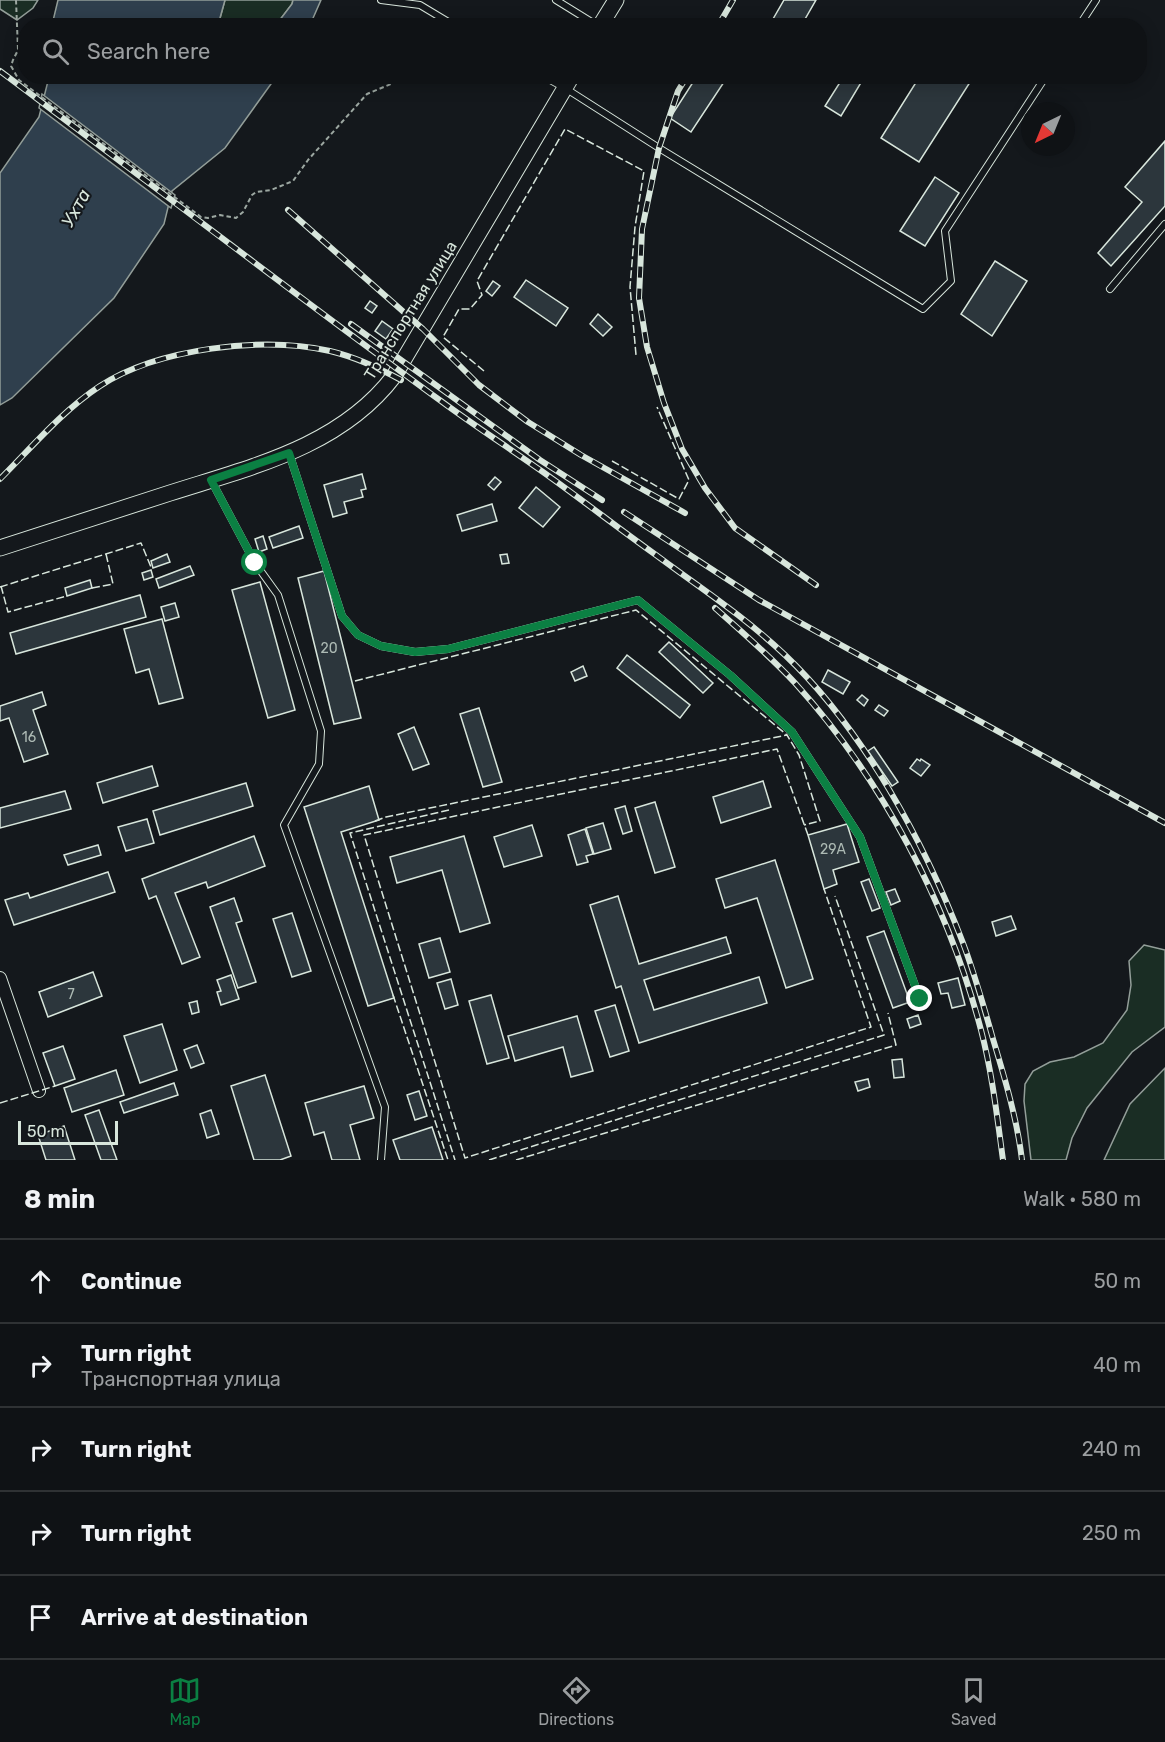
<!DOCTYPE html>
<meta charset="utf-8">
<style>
body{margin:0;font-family:Rubik,sans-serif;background:#1d2022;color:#f1f3f6}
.compass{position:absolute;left:1021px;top:102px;width:54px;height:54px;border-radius:50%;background:#0f1215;box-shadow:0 3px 15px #0003;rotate:223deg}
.scale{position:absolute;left:18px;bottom:15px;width:100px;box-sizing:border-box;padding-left:6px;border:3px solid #d8e6dc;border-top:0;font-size:16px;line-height:21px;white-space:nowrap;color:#d8e6dc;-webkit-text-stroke:4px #14181c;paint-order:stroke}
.stop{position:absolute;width:18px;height:18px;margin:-14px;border:4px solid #0b8043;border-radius:50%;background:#fff}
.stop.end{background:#0b8043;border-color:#fff;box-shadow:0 2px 6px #0008}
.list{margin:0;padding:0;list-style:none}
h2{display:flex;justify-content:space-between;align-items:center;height:78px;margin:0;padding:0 24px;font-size:26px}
h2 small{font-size:20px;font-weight:400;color:#9b9ea0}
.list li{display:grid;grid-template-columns:39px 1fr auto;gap:18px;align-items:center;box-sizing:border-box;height:84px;padding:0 24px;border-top:2px solid #2f3234}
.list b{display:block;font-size:22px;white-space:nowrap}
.list p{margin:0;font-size:20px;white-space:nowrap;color:#9b9ea0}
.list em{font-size:20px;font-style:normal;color:#9b9ea0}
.icon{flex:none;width:33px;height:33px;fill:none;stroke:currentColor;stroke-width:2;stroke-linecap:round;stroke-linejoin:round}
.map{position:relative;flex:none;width:1165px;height:1160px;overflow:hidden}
.search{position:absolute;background:#0f1215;box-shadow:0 3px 15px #0003;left:18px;right:18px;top:18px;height:66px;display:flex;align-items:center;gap:15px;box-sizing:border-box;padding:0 21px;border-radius:24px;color:#9b9ea0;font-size:22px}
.sheet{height:498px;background:#0f1215}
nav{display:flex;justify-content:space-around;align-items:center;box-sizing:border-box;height:84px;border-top:2px solid #2f3234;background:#0f1215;font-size:16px;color:#9b9ea0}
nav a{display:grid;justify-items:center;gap:3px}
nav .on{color:#0b8043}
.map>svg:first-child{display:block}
</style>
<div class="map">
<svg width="1165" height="1160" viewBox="0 0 1165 1160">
<rect width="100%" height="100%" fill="#14181c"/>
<g fill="#1a2d24" stroke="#939e99" stroke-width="1.5">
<polygon points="0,0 38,0 33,8 17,20 0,9"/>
<polygon points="225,0 293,0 292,4 276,25 218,26"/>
<polygon points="1144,945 1165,950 1165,1027 1132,1052 1087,1108 1072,1138 1066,1160 1031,1160 1024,1101 1025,1084 1033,1071 1050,1062 1074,1057 1103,1043 1127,1010 1131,985 1129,961"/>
<polygon points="1165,1068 1165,1160 1104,1160 1130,1104"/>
</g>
<g fill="#2f3f4d" stroke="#939e99" stroke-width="1.5">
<polygon points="58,0 225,0 218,25 52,25"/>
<polygon points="293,0 321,0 310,25 276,25 292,4"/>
<polygon points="49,77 276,77 225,148 172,191 164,224 114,298 12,398 0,405 0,173 39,117"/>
</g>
<polygon fill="#14181c" stroke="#939e99" stroke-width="1.5" points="42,94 175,195 171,208 39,108"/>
<g fill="#2c363c" stroke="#d8e6dc" stroke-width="1.5">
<polygon points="784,0 816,0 801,26 769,26"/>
<polygon points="697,76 728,76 691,132 670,118"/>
<polygon points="844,76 865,76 841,116 825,106"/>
<polygon points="920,76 974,76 919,162 881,138"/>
<polygon points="1165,141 1165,206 1111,266 1098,253 1142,202 1125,187"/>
<polygon points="935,177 959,193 925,246 900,231"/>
<polygon points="995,261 1027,281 992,336 961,314"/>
<polygon points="526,280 568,308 556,326 514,297"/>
<polygon points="493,281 500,286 492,296 486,291"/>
<polygon points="370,301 377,306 372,313 365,308"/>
<polygon points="598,314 612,327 603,336 590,324"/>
<polygon points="382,321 393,329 386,339 375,331"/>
<polygon points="362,474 366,489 361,490 363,497 344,502 347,513 333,517 324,485"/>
<polygon points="495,477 501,482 494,490 488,485"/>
<polygon points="536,487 560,507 543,527 519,508"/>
<polygon points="492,504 497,521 462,531 457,515"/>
<polygon points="299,526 303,538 273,548 269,537"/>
<polygon points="263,536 267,549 259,552 255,539"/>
<polygon points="167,554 170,562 153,568 151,561"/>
<polygon points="507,554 509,563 502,564 500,555"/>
<polygon points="190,566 194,575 159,588 156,579"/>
<polygon points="151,570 153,577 144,580 142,573"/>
<polygon points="324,571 361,718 334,724 298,578"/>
<polygon points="90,580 92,588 67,596 65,588"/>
<polygon points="260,582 295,710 268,718 232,590"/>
<polygon points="140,595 146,617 16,654 10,633"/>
<polygon points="175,603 179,617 165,621 161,607"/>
<polygon points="162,619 183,698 159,704 149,669 136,673 124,629"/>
<polygon points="669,642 713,683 703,693 659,652"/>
<polygon points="627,655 690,705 680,718 617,668"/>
<polygon points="583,666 587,676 575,681 571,672"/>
<polygon points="828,670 850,682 843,694 822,682"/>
<polygon points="42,692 46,705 33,710 48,754 24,762 9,718 0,721 0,706"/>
<polygon points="862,695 868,700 864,706 857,700"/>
<polygon points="879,705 888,711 884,716 875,710"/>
<polygon points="479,708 502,782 483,787 460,714"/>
<polygon points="414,727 429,764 413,770 398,734"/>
<polygon points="874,747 898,782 892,786 868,751"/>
<polygon points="917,759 920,761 921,759 930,765 921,776 910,768"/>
<polygon points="152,766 158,786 103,803 97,783"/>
<polygon points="763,781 771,807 721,823 713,797"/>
<polygon points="246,783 253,806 160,835 153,811"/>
<polygon points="369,786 379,820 341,832 394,998 368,1006 304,807"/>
<polygon points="65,791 71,809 0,828 0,808"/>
<polygon points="655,802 675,867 655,873 635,808"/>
<polygon points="625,806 632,831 623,834 615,809"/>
<polygon points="147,819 154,843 126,851 118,827"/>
<polygon points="603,823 611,849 594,854 586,828"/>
<polygon points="847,824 859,862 833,870 837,884 824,889 808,835"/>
<polygon points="532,825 542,856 504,867 494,837"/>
<polygon points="585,829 593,854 586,856 588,862 577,865 568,835"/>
<polygon points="254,836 265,866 208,888 206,882 175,893 200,957 182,964 156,896 149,899 142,879"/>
<polygon points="464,836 490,923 460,932 442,870 397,883 390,857"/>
<polygon points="98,845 101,855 68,865 64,855"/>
<polygon points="775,860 813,979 786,988 757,898 725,908 716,879"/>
<polygon points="108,872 115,892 14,925 5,900 28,893 30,898"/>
<polygon points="869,879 880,908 872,911 861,882"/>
<polygon points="895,889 900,901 891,905 886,892"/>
<polygon points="618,896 639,964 726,937 731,953 644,980 654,1010 759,977 767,1003 639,1043 621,986 616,988 590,905"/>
<polygon points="234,898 242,921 236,923 256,982 238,988 210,907"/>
<polygon points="292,913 311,971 292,977 273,919"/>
<polygon points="1011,916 1016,929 996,936 992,922"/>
<polygon points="884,931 910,1002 893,1008 867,937"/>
<polygon points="440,938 450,972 429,978 419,944"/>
<polygon points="93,972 102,996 48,1017 39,992"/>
<polygon points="231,975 239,999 221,1005 217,992 221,991 217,980"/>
<polygon points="958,978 965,1005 952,1008 948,993 941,994 938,983"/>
<polygon points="451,979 458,1005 445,1009 437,983"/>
<polygon points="491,995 509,1058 487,1064 469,1001"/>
<polygon points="197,1001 199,1012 192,1014 189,1003"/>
<polygon points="615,1005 629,1051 610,1057 595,1011"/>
<polygon points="918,1015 921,1024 910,1028 907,1019"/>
<polygon points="577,1016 593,1071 571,1077 563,1047 515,1061 508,1036"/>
<polygon points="162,1024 177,1070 140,1083 124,1036"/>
<polygon points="197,1045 204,1063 191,1068 184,1050"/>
<polygon points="63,1046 75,1079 55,1086 43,1053"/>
<polygon points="902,1059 904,1077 894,1078 892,1060"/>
<polygon points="116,1070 124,1095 72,1112 64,1088"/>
<polygon points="265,1075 291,1156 280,1160 254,1160 231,1086"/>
<polygon points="868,1079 870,1087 858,1091 855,1082"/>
<polygon points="174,1083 178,1095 124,1113 120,1102"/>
<polygon points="364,1086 374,1118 350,1125 360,1160 332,1160 324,1132 314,1135 305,1103"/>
<polygon points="419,1091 427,1116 415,1120 407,1095"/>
<polygon points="99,1110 117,1160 101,1160 85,1115"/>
<polygon points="211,1110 219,1134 207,1138 200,1114"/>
<polygon points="64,1126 75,1160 46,1160 38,1135"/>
<polygon points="432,1127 443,1160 400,1160 393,1140"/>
</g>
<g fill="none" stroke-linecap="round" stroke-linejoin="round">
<g stroke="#d8e6dc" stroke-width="8">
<g id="service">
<polyline points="381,0 420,5 455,26"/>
<polyline points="556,0 598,26"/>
<polyline points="1079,26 1096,0"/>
<polyline points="543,76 565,88 659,148 923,309 951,281 945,231 1046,76"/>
<polyline points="1110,289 1165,224"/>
<polyline points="289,453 342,616 358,635 381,646 415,652 448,649 638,600 730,675 792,732 860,837 920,999"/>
<polyline points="211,480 255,563 278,595 321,731 319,764 284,825 385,1107 381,1160"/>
</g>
</g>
<g stroke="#d8e6dc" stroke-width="14">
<polyline id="minor" points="0,978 39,1091"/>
</g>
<g stroke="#d8e6dc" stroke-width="17">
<g id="tertiary">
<polyline points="600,26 616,0"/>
<path d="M0,548C57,529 114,511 170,493C251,467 340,447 394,376L572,76"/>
</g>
</g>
<polyline stroke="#9da8a2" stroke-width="2" stroke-dasharray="4.5 3" stroke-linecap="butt" points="16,0 18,50 13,60 11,66 19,80 201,217 208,218 220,215 236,218 243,212 252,195 256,192 271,190 293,181 308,160 367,94 410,76"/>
<use href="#service" stroke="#14181c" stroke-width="6"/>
<use href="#minor" stroke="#14181c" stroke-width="12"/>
<use href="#tertiary" stroke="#14181c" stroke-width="15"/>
<g stroke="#d8e6dc" stroke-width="6">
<g id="rail">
<polyline points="718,26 733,0"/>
<path d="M0,71C147,181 293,293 441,401C475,426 509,448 543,472C581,499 618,528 656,555C699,587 745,617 785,655C863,729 925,843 963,943C975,975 984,1007 993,1039C1005,1079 1017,1119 1022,1160"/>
<polyline points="687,76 678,91 659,148 642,229 639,298 647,347 664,403 682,449 705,488 735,528 816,585"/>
<polyline points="288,210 423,329 479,385 528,422 581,455 685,513"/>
<polyline points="351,324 540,460 602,500"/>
<path d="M0,479C32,447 62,411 100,386C158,348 263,336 330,351C355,357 379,368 401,380"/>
<polyline points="624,512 759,600 1165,823"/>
<path d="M715,608C742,632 770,656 795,683C882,779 948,904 981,1030C992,1072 997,1116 1003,1160"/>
</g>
</g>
<use href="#rail" stroke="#14181c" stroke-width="4" stroke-dasharray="11" stroke-linecap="butt"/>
<g stroke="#d8e6dc" stroke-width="1.5" stroke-dasharray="8 3" stroke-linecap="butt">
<polyline points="484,371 443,337 459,309 470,309 482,295 477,281 565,129 644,171 635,227 630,287 636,355"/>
<polyline points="612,461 679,499 689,480 657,407"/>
<polyline points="1,586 8,612 67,596"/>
<polyline points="0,587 141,543 151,567"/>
<polyline points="92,588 113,584 106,554"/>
<polyline points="355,681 636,610 787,735"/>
<polyline points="449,810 350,833 455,1160"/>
<polyline points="375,821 386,817 787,735 799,755 820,821 804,825"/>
<polyline points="808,835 777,749 364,835 465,1158 871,1027 824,889"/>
<polyline points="393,995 448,1160"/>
<polyline points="0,1103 55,1086"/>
<polyline points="489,1160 884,1035 835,896"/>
<polyline points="516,1160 896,1045 888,1013"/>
</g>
</g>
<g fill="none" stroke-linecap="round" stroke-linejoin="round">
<polyline stroke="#0b8043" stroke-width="8" points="255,563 211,480 289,453 342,616 358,635 381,646 415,652 448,649 638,600 730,675 792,732 860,837 920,999"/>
</g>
<g text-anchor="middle" stroke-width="4.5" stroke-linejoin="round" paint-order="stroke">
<g font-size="14" fill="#adbab4">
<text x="329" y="653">20</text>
<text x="29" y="742">16</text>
<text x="833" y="854">29А</text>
<text x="71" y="999">7</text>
</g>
<g font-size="16" fill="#d8e6dc" stroke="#14181c">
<text transform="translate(410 310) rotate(-58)" y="6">Транспортная улица</text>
</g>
<g font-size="18" font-style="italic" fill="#d8e6dc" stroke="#14181c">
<text transform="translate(76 208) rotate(-61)" y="6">Ухта</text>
</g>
</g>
</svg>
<svg class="compass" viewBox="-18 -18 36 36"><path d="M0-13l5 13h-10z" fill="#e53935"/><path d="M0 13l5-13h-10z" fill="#9b9ea0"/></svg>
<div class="scale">50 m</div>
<div class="stop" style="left:255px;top:563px"></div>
<div class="stop end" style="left:920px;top:999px"></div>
<div class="search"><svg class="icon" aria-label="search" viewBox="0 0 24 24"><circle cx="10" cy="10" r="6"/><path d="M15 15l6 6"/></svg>Search here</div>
</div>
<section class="sheet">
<h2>8 min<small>Walk · 580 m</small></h2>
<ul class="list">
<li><svg class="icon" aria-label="ahead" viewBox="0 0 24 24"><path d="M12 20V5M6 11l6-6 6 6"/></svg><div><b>Continue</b></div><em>50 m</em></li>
<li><svg class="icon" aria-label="right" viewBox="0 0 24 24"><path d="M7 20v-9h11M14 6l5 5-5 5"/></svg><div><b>Turn right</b><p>Транспортная улица</p></div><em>40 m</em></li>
<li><svg class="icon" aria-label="right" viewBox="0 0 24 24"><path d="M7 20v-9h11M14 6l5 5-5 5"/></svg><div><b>Turn right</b></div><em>240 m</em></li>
<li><svg class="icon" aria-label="right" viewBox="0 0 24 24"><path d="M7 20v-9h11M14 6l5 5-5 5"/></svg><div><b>Turn right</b></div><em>250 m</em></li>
<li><svg class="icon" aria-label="arrive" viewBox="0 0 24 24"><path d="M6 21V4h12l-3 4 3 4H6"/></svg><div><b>Arrive at destination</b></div></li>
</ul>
</section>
<nav>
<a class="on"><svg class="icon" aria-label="map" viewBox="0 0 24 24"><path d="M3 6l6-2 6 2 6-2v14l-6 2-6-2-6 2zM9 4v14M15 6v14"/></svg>Map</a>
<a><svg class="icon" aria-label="directions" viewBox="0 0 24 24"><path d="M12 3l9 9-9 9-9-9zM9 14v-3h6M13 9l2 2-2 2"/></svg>Directions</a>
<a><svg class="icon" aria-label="saved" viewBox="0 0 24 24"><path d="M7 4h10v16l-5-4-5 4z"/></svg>Saved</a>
</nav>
